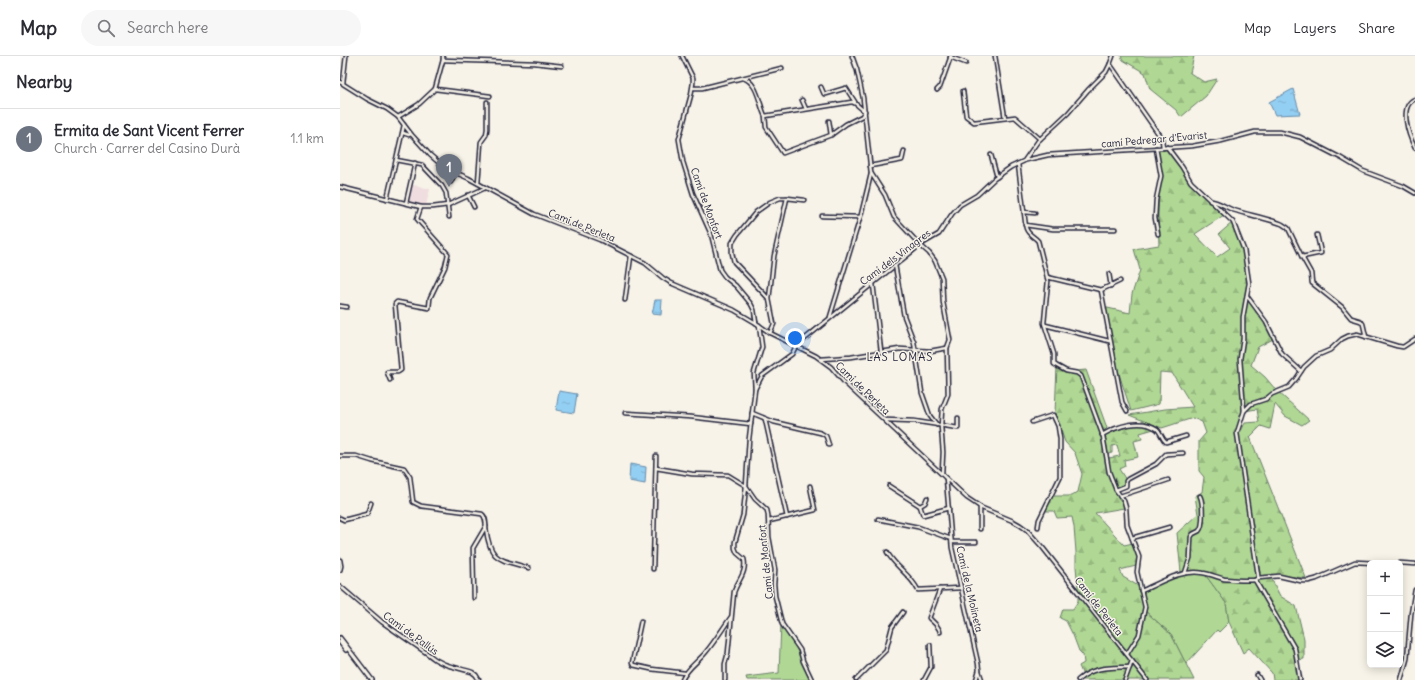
<!DOCTYPE html>
<meta charset="utf-8">
<style>
body{margin:0;font-family:Delius,sans-serif;background:#f7f7f7;color:#2b2b33}
.controls{position:absolute;right:12px;bottom:12px;display:grid;overflow:hidden;border-radius:6px;box-shadow:0 2px 10px #0003}
.controls button{width:36px;height:36px;display:grid;place-items:center;padding:0;border:0;border-bottom:1px solid #e1e1e2;background:#fff;color:#2b2b33;font:20px sans-serif}
.you{position:absolute;left:455px;top:282px;width:14px;height:14px;margin:-10px;border:3px solid #fff;border-radius:50%;background:#1a73e8;box-shadow:0 0 0 6px #1a73e833}
.badge{display:grid;place-items:center;width:26px;height:26px;border-radius:50%;background:#d1495b;color:#fff;font-size:13px;font-weight:700}
.pin{position:absolute;translate:-50% -33px;filter:drop-shadow(0 1px 2px #0008)}
.pin::after{content:'';position:absolute;top:21px;width:14px;height:12px;background:inherit;clip-path:polygon(0 0,100% 0,50% 100%)}
.list{margin:0;padding:0;list-style:none}
h2{display:flex;justify-content:space-between;align-items:center;height:52px;margin:0;padding:0 16px;font-size:17px}
h2 small{font-size:13px;font-weight:400;color:#7c7c81}
.list li{display:grid;grid-template-columns:26px 1fr auto;gap:12px;align-items:center;box-sizing:border-box;height:60px;padding:0 16px;border-top:1px solid #e1e1e2}
.list b{display:block;font-size:15px;white-space:nowrap}
.list p{margin:0;font-size:13px;white-space:nowrap;color:#7c7c81}
.list em{font-size:13px;font-style:normal;color:#7c7c81}
.icon{flex:none;width:22px;height:22px;fill:none;stroke:currentColor;stroke-width:2;stroke-linecap:round;stroke-linejoin:round}
.map{position:relative;flex:none;width:1075px;height:624px;overflow:hidden}
header{display:flex;align-items:center;gap:24px;box-sizing:border-box;height:56px;padding:0 20px;background:#fff;border-bottom:1px solid #e1e1e2}
header strong{font-size:19px}
nav{display:flex;gap:22px;margin-inline-start:auto;font-size:14px}
.search{width:280px;height:36px;background:#f7f7f7;display:flex;align-items:center;gap:10px;box-sizing:border-box;padding:0 14px;border-radius:22px;color:#7c7c81;font-size:15px}
main{display:flex}
aside{flex:1;background:#fff}
.map>svg:first-child{display:block}
</style>
<header>
<strong>Map</strong>
<div class="search"><svg class="icon" aria-label="search" viewBox="0 0 24 24"><circle cx="10" cy="10" r="6"/><path d="M15 15l6 6"/></svg>Search here</div>
<nav><a>Map</a><a>Layers</a><a>Share</a></nav>
</header>
<main>
<aside>
<h2>Nearby<small></small></h2>
<ul class="list">
<li><span class="badge" style="background:#6b7280">1</span><div><b>Ermita de Sant Vicent Ferrer</b><p>Church · Carrer del Casino Durà</p></div><em>1.1 km</em></li>
</ul>
</aside>
<div class="map">
<svg width="1075" height="624" viewBox="0 0 1075 624">
<defs>
<pattern id="forest-firs" width="22" height="20" patternUnits="userSpaceOnUse"><rect width="22" height="20" fill="#b0d894"/><path d="M5 1l3.5 6h-7zM16 11l3.5 6h-7z" fill="#97b980"/></pattern>
<pattern id="water-ripples" width="26" height="14" patternUnits="userSpaceOnUse"><rect width="26" height="14" fill="#93cff3"/><path d="M2 4q2-2 4 0t4 0M15 11q2-2 4 0t4 0" fill="none" stroke="#7eb1d1"/></pattern>
</defs>
<rect width="100%" height="100%" fill="#f7f3e8"/>
<filter id="ink" filterUnits="userSpaceOnUse"><feTurbulence type="fractalNoise" baseFrequency=".025" numOctaves="2"/><feDisplacementMap in="SourceGraphic" scale="8" xChannelSelector="R" yChannelSelector="G"/><feConvolveMatrix kernelMatrix="1 2 1 2 8 2 1 2 1" color-interpolation-filters="sRGB"/></filter>
<g filter="url(#ink)">
<polygon fill="#efdddf" points="70,128 90,133 86,149 81,149 66,146"/>
<g fill="#b0d894" stroke="#697d68">
<polygon points="845,517 864,517 886,547 889,566 879,576 877,574 846,608 831,578 805,555 801,535 836,519"/>
<polygon points="441,568 445,575 454,587 470,624 407,624 406,621 439,617"/>
</g>
<g fill="url(#forest-firs)" stroke="#697d68" fill-rule="evenodd">
<polygon points="781,0 854,0 850,17 864,26 877,23 866,40 841,61 836,54 810,33 805,17 783,4"/>
<path d="M816,92L828,93L851,126L884,159L855,178L877,201L890,192L879,178L893,166C903,192 910,214 907,242L924,262L933,283L918,291L911,309L925,321L936,334L969,364L962,369L945,360L935,348L930,373L921,370L910,381L966,522L934,519L932,524L940,540L956,550L964,583V603L958,604L962,624H933L932,617L909,592L903,597L889,566L886,547L864,517L841,516L837,477L858,458L855,440L862,436L864,421L859,415V385L866,377L862,366L853,362L822,372L789,359L825,353L853,351L832,317L820,316L819,348L791,355L772,296L763,251L790,257L792,238L800,214L794,193L819,189L818,160L819,107ZM917,353L919,366L905,367L900,377H897L904,355Z"/>
<path d="M717,310L725,316L746,314L767,372L762,377L764,394L769,402L780,400L777,389L772,390V397L768,398L765,379C779,373 800,364 814,373L800,377L802,383L794,385L798,401L784,404L785,410L779,413L786,424L785,425V431L775,435L784,445V452L755,457L784,489L793,487C796,495 800,501 796,510L780,514L783,521L800,531L805,555L831,578L854,624H742V617L739,610L744,607L743,599L739,595L733,579L726,565L720,562L723,553H733L738,545V531L736,511V496L734,471L732,461L717,462L714,455H705L712,440H731L738,436L742,418L735,397L725,386L715,357Z"/>
</g>
<g fill="url(#water-ripples)" stroke="#668aa9">
<polygon points="953,33 960,58 935,59 929,46"/>
<polygon points="315,244 322,244 321,259 312,258"/>
<polygon points="219,335 237,338 234,357 216,354"/>
<polygon points="290,408 306,411 305,428 289,425"/>
</g>
<g fill="none" stroke-linecap="round" stroke-linejoin="round">
<g stroke="#22223b" stroke-width="5.5">
<g id="minor">
<polyline points="342,0 353,22 353,27 351,39 339,83 343,106 353,138 371,178 380,214 385,221 396,230 411,248 414,254 416,267"/>
<polyline points="512,0 517,14 523,42 531,117 545,139 554,161 580,189 589,197 595,205 602,222 603,246 610,284 607,292 608,338 602,353 601,370 603,396 602,417"/>
<polyline points="655,0 665,62"/>
<polyline points="610,1 626,7"/>
<polyline points="103,4 195,7 222,10"/>
<polyline points="770,8 822,83 823,92"/>
<path d="M403,22C418,26 419,48 425,60L512,46C517,47 520,53 525,55L522,60L506,68L491,79L443,97L426,71L425,60"/>
<polyline points="0,26 27,43 47,53 58,61 71,78 90,99 105,112 128,122 194,158 260,184 305,207 323,222 331,227 394,254 416,267 430,277 476,300 491,311 504,326 627,442 642,452 673,465 680,469 687,474 703,492 807,624"/>
<polyline points="3,27 6,0"/>
<polyline points="481,31 484,38 486,38 506,32 515,46"/>
<polyline points="353,32 362,32 442,12"/>
<polyline points="95,33 150,40"/>
<polyline points="597,34 600,31 611,0"/>
<polyline points="623,35 626,60 634,66 675,61 700,83"/>
<path d="M1075,43C1058,50 1069,80 1075,92"/>
<polyline points="462,44 466,53"/>
<polyline points="58,61 79,48 95,33 103,4 103,0"/>
<polyline points="489,65 491,79"/>
<polyline points="63,77 69,79 71,78"/>
<polyline points="816,92 821,120 816,144 815,162 818,178"/>
<polyline points="651,99 657,121"/>
<polyline points="56,104 82,109 102,130 106,137 109,161"/>
<polyline points="686,104 708,99 852,90 881,85 915,76 940,76 960,81 1001,102 1023,115 1063,130 1075,137"/>
<path d="M678,108L686,172C688,179 694,180 698,185L708,225L704,267L714,298V308L717,310L726,315L737,317L741,320L763,380L769,416L776,434L784,445L786,452L787,469L799,501L797,516L805,551L799,579L787,598"/>
<polyline points="530,110 562,104 564,95"/>
<polyline points="111,126 115,117"/>
<polyline points="138,127 141,86 146,79 147,73 147,46"/>
<polyline points="0,131 81,151 93,151 108,149 145,132"/>
<polyline points="128,139 134,151"/>
<polyline points="47,143 64,69"/>
<path d="M870,145C878,145 885,151 893,154C909,159 926,162 942,168L948,172L962,201L981,197L977,179"/>
<polyline points="66,147 75,107"/>
<polyline points="684,156 695,157"/>
<polyline points="482,160 520,161"/>
<polyline points="685,169 713,173 775,173"/>
<polyline points="962,201 971,217 972,227 1002,251 1011,262 1021,265 1023,268 1026,281"/>
<polyline points="555,209 564,260 574,286 582,337 590,360 597,369"/>
<polyline points="769,218 771,230"/>
<polyline points="707,221 761,234 782,346 787,355"/>
<polyline points="533,228 541,295"/>
<polyline points="761,234 780,225"/>
<polyline points="907,240 926,266 942,298 961,315"/>
<polyline points="429,243 434,200 447,142 464,144"/>
<polyline points="285,244 291,200"/>
<polyline points="0,250 7,251"/>
<polyline points="490,261 521,159 531,118"/>
<polyline points="419,269 422,291 414,317 415,333 409,383 406,430 415,443 427,454 428,459 429,481 435,514 434,528 435,540 442,568 460,594 463,605 472,624"/>
<polyline points="705,269 769,285"/>
<polyline points="430,277 434,268 429,243 394,206 392,197 392,187 397,179 416,156 430,146 440,142 447,142"/>
<polyline points="481,303 511,301 560,293 590,295 607,292"/>
<polyline points="50,324 47,316 58,316 61,314 55,248 57,246 89,252 90,242 105,211 108,198 77,163 81,151"/>
<polyline points="415,333 422,320 452,298 456,290 580,189 599,178 612,158 620,149 637,139 654,123 671,111 684,105 698,85 728,57 748,34 766,16 770,8 773,0"/>
<polyline points="904,355 911,348 926,343 932,338 949,331 956,323 964,311 976,300 990,294 1002,283 1008,280 1017,278 1057,290 1063,291 1075,283"/>
<polyline points="285,357 351,361 411,368"/>
<polyline points="412,357 434,366 481,377 486,380 489,389"/>
<polyline points="425,363 447,461"/>
<polyline points="545,364 574,365 618,372 618,362"/>
<polyline points="692,366 713,359 718,370 720,383 720,421 699,464 698,471"/>
<path d="M762,379C777,370 802,362 817,373C821,376 821,382 826,386L846,380"/>
<path d="M0,400H16L32,405L64,412L70,421L73,446L81,450L142,458C146,461 146,467 146,472C150,506 160,503 189,512"/>
<path d="M316,412L352,418L388,419L406,430L403,459L395,486V492L397,497L404,503C407,517 398,524 394,536L388,597L385,608V624"/>
<polyline points="606,422 612,492 638,607 639,614 636,624"/>
<polyline points="549,430 580,450"/>
<polyline points="776,434 786,430 786,425 788,423 816,408 826,398 843,397"/>
<polyline points="780,440 828,424"/>
<polyline points="587,442 585,447 580,450 583,459 609,452"/>
<polyline points="0,462 4,464 27,458 31,447"/>
<polyline points="538,463 578,471 611,483"/>
<polyline points="429,465 475,454 470,430"/>
<polyline points="640,473 640,451"/>
<polyline points="792,482 830,471"/>
<polyline points="612,486 636,486"/>
<path d="M547,496C556,512 570,518 578,534L600,533"/>
<polyline points="0,504 1,510 0,514"/>
<polyline points="1060,507 1075,508"/>
<polyline points="313,513 316,400"/>
<path d="M845,517L850,502L851,481L853,478L859,475C864,470 863,446 860,440"/>
<polyline points="918,522 939,520 961,525 968,525 976,523 1015,506 1037,507"/>
<polyline points="915,524 955,593 960,624"/>
<path d="M0,530L42,566L88,598C101,610 116,611 132,616L136,619L139,624"/>
<path d="M801,535C820,527 841,513 863,517C870,518 877,521 884,523C894,524 905,525 915,524L918,522V519L897,377L904,355L900,303L903,283V261L909,227L904,194L893,166L851,126L842,111L827,91"/>
<polyline points="134,542 133,492 146,470"/>
<polyline points="301,565 292,607 293,609 311,613 345,617"/>
<path d="M600,576C599,570 593,566 589,562L600,533L621,532"/>
<polyline points="639,615 642,624"/>
<polyline points="917,619 920,624"/>
<path d="M342,624C347,612 358,606 366,596C375,585 383,572 391,561"/>
<polyline points="516,624 546,594 552,571 563,556"/>
<polyline points="584,624 591,611 590,589"/>
<path d="M738,624C754,610 770,612 790,611"/>
<polyline points="785,624 792,605"/>
<polyline points="1061,624 1067,603 1071,558 1075,534"/>
</g>
</g>
<g stroke="#22223b" stroke-width="6">
<g id="major">
<polyline points="0,582 32,624"/>
<polyline points="0,586 6,594"/>
</g>
</g>
<use href="#minor" stroke="#f7f3e8" stroke-width="2.5"/>
<use href="#major" stroke="#f7f3e8" stroke-width="3"/>
</g>
</g>
<g text-anchor="middle" stroke-width="3" stroke-linejoin="round" paint-order="stroke">
<g font-size="10" fill="#22223b" stroke="#f7f3e8">
<text transform="translate(814 83) rotate(-5)" y="4">camí Pedregar d'Evarist</text>
<text transform="translate(367 147) rotate(70)" y="4">Camí de Monfort</text>
<text transform="translate(242 169) rotate(22)" y="4">Camí de Perleta</text>
<text transform="translate(555 201) rotate(-37)" y="4">Camí dels Vinagres</text>
<text transform="translate(523 332) rotate(44)" y="4">Camí de Perleta</text>
<text transform="translate(425 506) rotate(-96)" y="4">Camí de Monfort</text>
<text transform="translate(630 533) rotate(77)" y="4">Camí de la Molineta</text>
<text transform="translate(759 550) rotate(52)" y="4">Camí de Perleta</text>
<text transform="translate(71 577) rotate(36)" y="4">Camí de Pallús</text>
</g>
<g font-size="11" letter-spacing="1" fill="#22223b" stroke="#f7f3e8">
<text x="560" y="305">LAS LOMAS</text>
</g>
</g>
</svg>
<div class="controls">
<button>+</button>
<button>−</button>
<button><svg class="icon" aria-label="layers" viewBox="0 0 24 24"><path d="M12 4l9 5-9 5-9-5zM3 14l9 5 9-5"/></svg></button>
</div>
<div class="you"></div>
<div class="pin badge" style="left:109px;top:131px;background:#6b7280">1</div>
</div>
</main>
